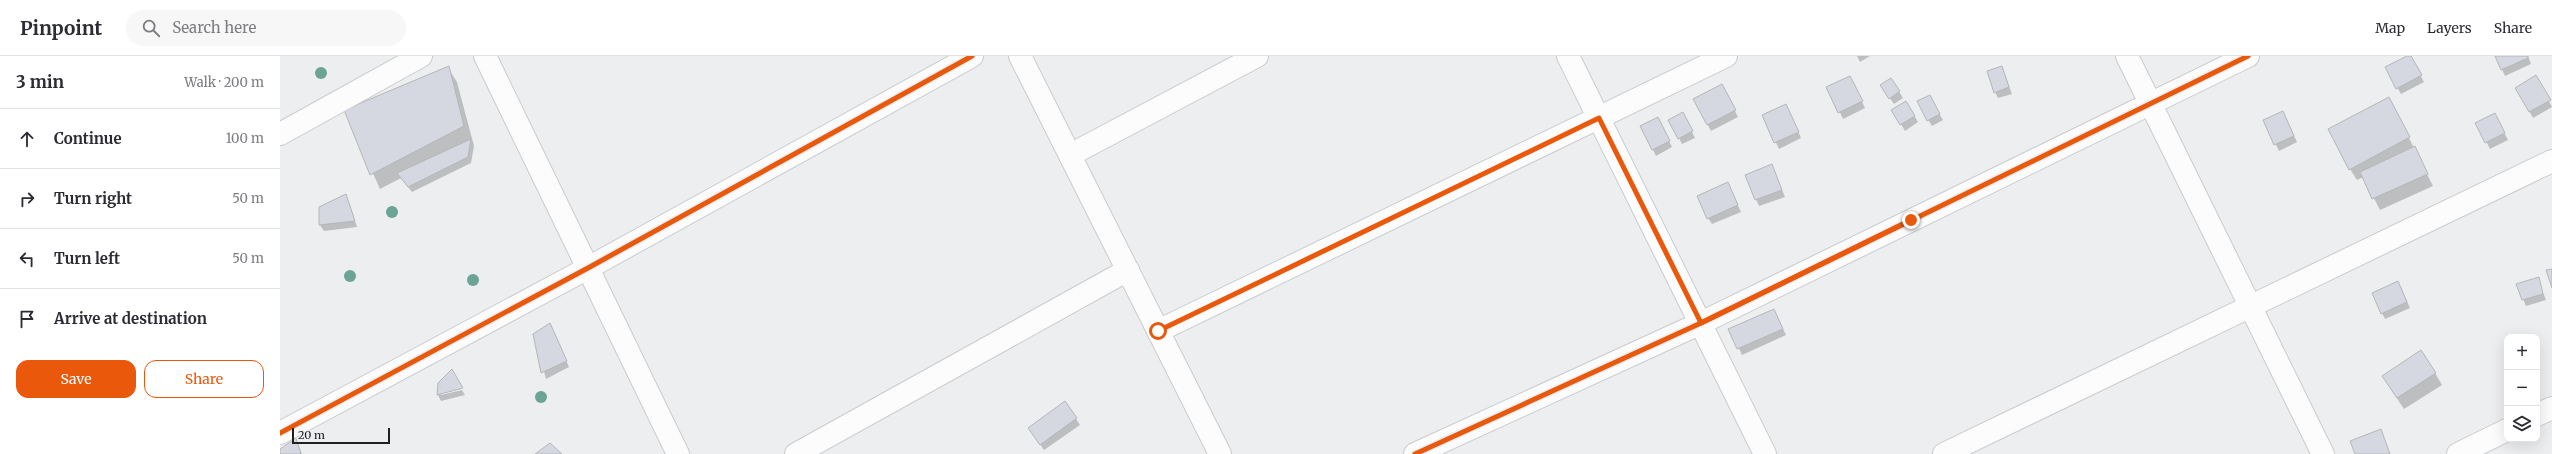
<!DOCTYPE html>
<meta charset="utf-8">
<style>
body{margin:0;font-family:Merriweather,serif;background:#f7f7f7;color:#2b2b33}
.controls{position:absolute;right:12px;bottom:12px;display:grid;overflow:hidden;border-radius:8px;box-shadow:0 4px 16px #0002}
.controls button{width:36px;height:36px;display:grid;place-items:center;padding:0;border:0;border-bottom:1px solid #e1e1e2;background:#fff;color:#2b2b33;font:20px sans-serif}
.scale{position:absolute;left:12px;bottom:10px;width:98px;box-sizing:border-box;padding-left:4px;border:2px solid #202021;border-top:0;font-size:11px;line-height:14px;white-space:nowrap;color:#202021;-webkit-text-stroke:3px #ecedf1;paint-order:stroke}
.stop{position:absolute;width:12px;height:12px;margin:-9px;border:3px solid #ea580c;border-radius:50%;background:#fff}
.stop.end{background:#ea580c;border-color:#fff;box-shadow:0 1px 4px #0008}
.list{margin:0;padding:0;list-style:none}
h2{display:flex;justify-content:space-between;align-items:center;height:52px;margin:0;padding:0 16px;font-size:17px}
h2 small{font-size:13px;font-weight:400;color:#7c7c81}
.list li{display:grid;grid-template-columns:26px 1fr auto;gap:12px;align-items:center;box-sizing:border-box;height:60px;padding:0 16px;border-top:1px solid #e1e1e2}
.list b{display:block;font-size:15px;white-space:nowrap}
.list em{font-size:13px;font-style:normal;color:#7c7c81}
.actions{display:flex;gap:8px;padding:12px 16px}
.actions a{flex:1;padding:9px 0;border:1px solid #ea580c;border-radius:12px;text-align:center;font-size:14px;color:#ea580c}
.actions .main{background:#ea580c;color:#fff}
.icon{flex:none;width:22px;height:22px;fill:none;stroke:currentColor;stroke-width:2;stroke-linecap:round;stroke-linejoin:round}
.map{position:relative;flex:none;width:2272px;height:398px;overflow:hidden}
header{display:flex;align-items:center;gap:24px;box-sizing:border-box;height:56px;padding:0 20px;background:#fff;border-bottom:1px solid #e1e1e2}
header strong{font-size:19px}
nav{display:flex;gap:22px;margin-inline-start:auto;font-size:14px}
.search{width:280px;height:36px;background:#f7f7f7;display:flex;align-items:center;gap:10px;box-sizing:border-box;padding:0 14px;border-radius:22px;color:#7c7c81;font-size:15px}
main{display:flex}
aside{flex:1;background:#fff}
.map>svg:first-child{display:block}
</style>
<header>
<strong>Pinpoint</strong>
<div class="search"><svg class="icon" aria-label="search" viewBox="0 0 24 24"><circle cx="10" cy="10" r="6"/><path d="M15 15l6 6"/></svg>Search here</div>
<nav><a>Map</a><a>Layers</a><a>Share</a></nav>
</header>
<main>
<aside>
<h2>3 min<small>Walk · 200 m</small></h2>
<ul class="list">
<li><svg class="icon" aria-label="ahead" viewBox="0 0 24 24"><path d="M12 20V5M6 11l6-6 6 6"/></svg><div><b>Continue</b></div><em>100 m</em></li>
<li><svg class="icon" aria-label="right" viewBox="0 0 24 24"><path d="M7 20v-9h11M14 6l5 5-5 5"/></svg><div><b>Turn right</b></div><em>50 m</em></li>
<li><svg class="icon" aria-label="left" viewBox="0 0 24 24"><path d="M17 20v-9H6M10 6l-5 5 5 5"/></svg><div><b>Turn left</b></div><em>50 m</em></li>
<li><svg class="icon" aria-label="arrive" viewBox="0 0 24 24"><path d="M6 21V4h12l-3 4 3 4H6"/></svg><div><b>Arrive at destination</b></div></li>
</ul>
<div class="actions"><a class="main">Save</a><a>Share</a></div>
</aside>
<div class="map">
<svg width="2272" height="398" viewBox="0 0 2272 398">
<rect width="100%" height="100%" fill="#edeef0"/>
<g fill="#0003">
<polygon points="1577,0 1590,0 1580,6"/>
<polygon points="2130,0 2144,26 2121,38 2106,12"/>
<polygon points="2216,0 2248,0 2251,8 2225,20"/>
<polygon points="1722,11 1732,38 1718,42 1715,36"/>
<polygon points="168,12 177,26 194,90 191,107 132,136 121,122 100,133 65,55"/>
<polygon points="2256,20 2272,51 2253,62 2236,32"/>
<polygon points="1611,23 1623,42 1614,48 1605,35"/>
<polygon points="1573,27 1585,52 1563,63 1548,31"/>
<polygon points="1445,36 1458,61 1431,75 1415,44"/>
<polygon points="1649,40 1663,64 1652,70 1638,46"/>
<polygon points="1626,46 1638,66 1625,75 1613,54"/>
<polygon points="2115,54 2153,130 2100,154 2083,121 2077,124 2070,113"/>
<polygon points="1509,55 1521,82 1499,93 1483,59"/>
<polygon points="2006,62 2017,86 1999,95 1985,65"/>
<polygon points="1406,64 1415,82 1402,88 1399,82"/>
<polygon points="2218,65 2228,84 2210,93 2197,67"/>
<polygon points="1381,68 1392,91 1376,100 1373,94"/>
<polygon points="1492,110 1505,141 1479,150 1466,120"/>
<polygon points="1448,128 1461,156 1432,168 1428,162"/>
<polygon points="66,139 77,171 44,175 40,169"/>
<polygon points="2258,223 2266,244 2246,250 2237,228"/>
<polygon points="2121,232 2130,252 2105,263 2102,257"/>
<polygon points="1497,260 1506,279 1462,299 1450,273"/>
<polygon points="270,268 289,311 266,323 254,278"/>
<polygon points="2155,317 2162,329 2124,353 2110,332"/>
<polygon points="159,328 161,339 182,334 185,339 161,345 158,339"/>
<polygon points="785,346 800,369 764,394 753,378"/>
<polygon points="16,383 22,398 0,398 0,394"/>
</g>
<g fill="#d6d8e1" stroke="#b5b6b8">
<polygon points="2127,0 2131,0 2142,19 2116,33 2105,11"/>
<polygon points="2215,0 2248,0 2248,2 2221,14"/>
<polygon points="169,10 184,70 90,119 64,54"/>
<polygon points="1722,10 1729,31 1714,37 1707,15"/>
<polygon points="2256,19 2271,44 2249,56 2235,32"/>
<polygon points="1570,20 1583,45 1558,57 1546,31"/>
<polygon points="1611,22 1620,35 1609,43 1600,29"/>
<polygon points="1442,28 1456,54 1427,69 1413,43"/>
<polygon points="1650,39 1660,58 1647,65 1637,45"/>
<polygon points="2109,41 2130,81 2069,114 2048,73"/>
<polygon points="1626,45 1635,60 1620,69 1611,54"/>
<polygon points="1506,48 1519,76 1494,87 1482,59"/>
<polygon points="2003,55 2014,80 1994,89 1983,64"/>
<polygon points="1403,56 1413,75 1398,83 1388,64"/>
<polygon points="2215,57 2225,77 2205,87 2195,67"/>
<polygon points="1378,61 1390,85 1372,94 1360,70"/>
<polygon points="191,83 188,101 128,131 117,117"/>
<polygon points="2135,90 2148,118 2092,143 2080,116"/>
<polygon points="1492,108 1502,134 1475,144 1465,119"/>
<polygon points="1448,126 1458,149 1427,163 1417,140"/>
<polygon points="66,138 75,165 39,169 39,151"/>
<polygon points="2272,213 2272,232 2266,214"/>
<polygon points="2259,221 2263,238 2242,244 2236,228"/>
<polygon points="2118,225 2127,246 2101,258 2092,237"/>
<polygon points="1494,253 1503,273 1457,293 1448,273"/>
<polygon points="270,267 287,305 261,317 253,278"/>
<polygon points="2141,294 2156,317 2117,342 2102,320"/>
<polygon points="172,313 183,332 157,339 158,327"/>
<polygon points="785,345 797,362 760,389 748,372"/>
<polygon points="2101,373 2110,398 2075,398 2070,385"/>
<polygon points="16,382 21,398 0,398 0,393"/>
<polygon points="270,387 282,398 255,398"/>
</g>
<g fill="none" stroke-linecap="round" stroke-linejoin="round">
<g stroke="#cacbcc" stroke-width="24">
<g id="street">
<polyline points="205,0 398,398"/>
<polyline points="740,0 940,398"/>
<polyline points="1288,0 1485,398"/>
<polyline points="1847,0 2043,398"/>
<polyline points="0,78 141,0"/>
<polyline points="790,99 977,0"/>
<polyline points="878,275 1446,0"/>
<polyline points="2257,359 2272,352"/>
<polyline points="0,377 308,212 692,0"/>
<polyline points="516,398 848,214"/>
<polyline points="1135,398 1421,267 1968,0"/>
<polyline points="1664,398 2272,105"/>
<polyline points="2178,398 2227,374"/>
</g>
</g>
<use href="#street" stroke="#fcfcfd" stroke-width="22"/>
<g stroke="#ecedf1" stroke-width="8">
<g id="cycleway">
<polyline points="0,377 308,212 692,0"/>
<polyline points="1135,398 1421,267 1968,0"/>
</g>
</g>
<use href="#cycleway" stroke="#e8590c" stroke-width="5"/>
</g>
<g fill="#6ba494">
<circle cx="41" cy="17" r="6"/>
<circle cx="112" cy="156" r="6"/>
<circle cx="70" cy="220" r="6"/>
<circle cx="193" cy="224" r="6"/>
<circle cx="261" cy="341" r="6"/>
</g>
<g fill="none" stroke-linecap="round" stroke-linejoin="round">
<polyline stroke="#ea580c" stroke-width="5" points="878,275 1319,62 1421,267 1631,164"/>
</g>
</svg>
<div class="controls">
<button>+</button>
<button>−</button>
<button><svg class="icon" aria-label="layers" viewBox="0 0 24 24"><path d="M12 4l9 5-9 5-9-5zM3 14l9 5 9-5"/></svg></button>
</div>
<div class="scale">20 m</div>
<div class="stop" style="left:878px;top:275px"></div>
<div class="stop end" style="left:1631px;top:164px"></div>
</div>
</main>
